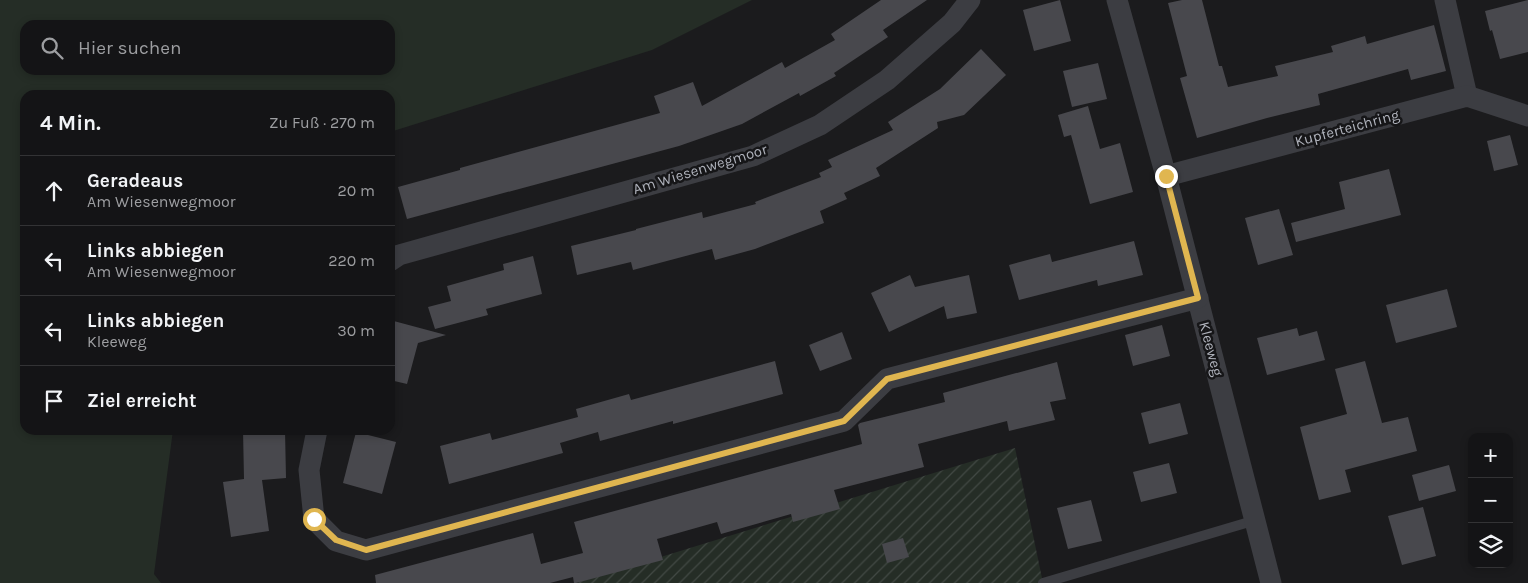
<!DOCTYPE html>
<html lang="de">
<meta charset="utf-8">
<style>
body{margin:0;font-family:Karla,sans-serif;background:#212123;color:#f1f3f6}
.controls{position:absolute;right:15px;bottom:15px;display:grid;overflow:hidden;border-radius:10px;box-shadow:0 2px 8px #0003}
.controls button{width:45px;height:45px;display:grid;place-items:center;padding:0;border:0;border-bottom:1px solid #333335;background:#141416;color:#f1f3f6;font:25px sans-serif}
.stop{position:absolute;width:15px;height:15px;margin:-11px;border:4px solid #e0b650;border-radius:50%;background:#fff}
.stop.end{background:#e0b650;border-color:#fff;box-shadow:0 1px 5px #0008}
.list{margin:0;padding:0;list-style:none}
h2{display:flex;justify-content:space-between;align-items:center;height:65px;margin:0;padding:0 20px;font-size:21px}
h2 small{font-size:16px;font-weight:400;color:#9d9ea1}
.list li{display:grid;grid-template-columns:32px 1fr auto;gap:15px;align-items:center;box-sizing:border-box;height:70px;padding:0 20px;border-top:1px solid #333335}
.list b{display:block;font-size:19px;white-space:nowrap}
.list p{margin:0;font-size:16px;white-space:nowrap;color:#9d9ea1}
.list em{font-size:16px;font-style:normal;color:#9d9ea1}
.icon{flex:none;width:28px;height:28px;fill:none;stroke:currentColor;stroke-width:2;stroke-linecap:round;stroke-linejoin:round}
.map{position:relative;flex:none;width:1528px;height:583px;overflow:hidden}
.search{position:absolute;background:#141416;box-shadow:0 2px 8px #0003;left:20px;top:20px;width:375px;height:55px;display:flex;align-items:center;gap:12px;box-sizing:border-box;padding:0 18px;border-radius:15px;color:#9d9ea1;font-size:19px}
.panel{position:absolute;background:#141416;box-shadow:0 2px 8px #0003;left:20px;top:90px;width:375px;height:345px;border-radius:15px}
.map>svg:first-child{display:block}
</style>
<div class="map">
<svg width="1528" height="583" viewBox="0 0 1528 583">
<defs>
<pattern id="garden-furrows" width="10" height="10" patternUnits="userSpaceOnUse" patternTransform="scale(1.25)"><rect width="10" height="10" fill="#252d26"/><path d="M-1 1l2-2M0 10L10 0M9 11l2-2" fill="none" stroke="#424944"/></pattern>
</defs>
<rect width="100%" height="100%" fill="#1b1b1d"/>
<path fill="#252d26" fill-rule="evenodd" d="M0,0H752L652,50L390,132V95H25V430H173L154,574L161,583H0ZM25,25H390V70H25Z"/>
<polygon fill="url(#garden-furrows)" points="1015,448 1043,583 576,583"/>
<g fill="#48484d">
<polygon points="881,0 927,0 883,30 888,37 834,73 836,76 800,96 799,93 742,124 679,146 407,219 398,187 460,170 460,168 660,113 654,96 693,82 702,106 782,62 785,68 835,40 831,34"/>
<polygon points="1060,0 1071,41 1034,51 1023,10"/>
<polygon points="1182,0 1202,0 1219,66 1222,66 1228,87 1278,76 1275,66 1333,52 1331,46 1365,36 1367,44 1434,25 1446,71 1411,80 1408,69 1318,94 1320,105 1267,118 1197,138 1180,78 1187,76 1168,3"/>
<polygon points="1528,0 1528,52 1500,59 1492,30 1490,31 1485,11"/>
<polygon points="981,49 1006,75 964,115 937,122 938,128 876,168 880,176 844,193 847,199 820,211 824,223 755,249 715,260 712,249 633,270 631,262 577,275 571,246 636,230 636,229 702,212 703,218 756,204 755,202 821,177 819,173 832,167 828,160 893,130 888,122 940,89"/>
<polygon points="1098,63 1107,99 1072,107 1063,71"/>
<polygon points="1088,106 1100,149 1120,143 1133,192 1090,204 1071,135 1064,137 1058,115"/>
<polygon points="1510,135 1518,165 1494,171 1487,141"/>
<polygon points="1389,169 1401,215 1296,242 1291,223 1345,209 1339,182"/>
<polygon points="1279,209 1293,255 1258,265 1245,218"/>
<polygon points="1134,241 1143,275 1098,286 1097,280 1019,300 1009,265 1050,254 1052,262"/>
<polygon points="533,256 542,294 486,309 488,315 435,329 428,307 451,301 447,286 504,270 503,264"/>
<polygon points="910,275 915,287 969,275 977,313 947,319 944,306 889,332 871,293"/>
<polygon points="1447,289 1457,327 1396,343 1386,305"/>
<polygon points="390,320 446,335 418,343 407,384 390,380"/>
<polygon points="1162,325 1170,356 1133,366 1125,335"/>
<polygon points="1297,328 1299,336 1317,331 1325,360 1267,375 1257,338"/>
<polygon points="842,332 852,359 820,371 809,345"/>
<polygon points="775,361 783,394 673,424 673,421 600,441 598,432 560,443 563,453 449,484 440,446 490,433 492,440 578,417 576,409 629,394 631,400"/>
<polygon points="1365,361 1382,423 1408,417 1417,451 1345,470 1351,492 1319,500 1300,427 1347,414 1335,369"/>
<polygon points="1057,362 1066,399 1050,402 1055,420 1009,431 1007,421 918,444 924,467 834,490 840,509 793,522 791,514 721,534 717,522 657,539 663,560 576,583 574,583 573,577 550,583 376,583 375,575 533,533 541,564 583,553 574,522 862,444 858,425 860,423 945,402 943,393"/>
<polygon points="1180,403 1188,434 1149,444 1141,413"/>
<polygon points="243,430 285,430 286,478 262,480 269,531 231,537 223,482 244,479"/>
<polygon points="356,432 396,442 382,494 343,483"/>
<polygon points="1169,463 1177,493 1141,502 1133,472"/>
<polygon points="1449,465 1456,491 1419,501 1412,475"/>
<polygon points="1091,500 1102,541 1068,549 1057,508"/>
<polygon points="1423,507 1436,556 1402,565 1388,516"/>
<polygon points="903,538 909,557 887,563 882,544"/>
</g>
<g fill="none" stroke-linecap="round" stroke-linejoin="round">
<polyline stroke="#3c3d42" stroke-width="10" points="1043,583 1256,520"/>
<g stroke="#3c3d42" stroke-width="21">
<polyline points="1117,0 1166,176 1271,583"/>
<polyline points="1445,0 1467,96"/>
<polyline points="1166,176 1467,96 1528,116"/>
<polyline points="390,261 399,255 753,156 820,125 887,80 952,23 970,0"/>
<polyline points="317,430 309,470 314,519 336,541 366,550 844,421 887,379 1198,298"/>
</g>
</g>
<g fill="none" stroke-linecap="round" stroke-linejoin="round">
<polyline stroke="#e0b650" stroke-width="6" points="314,519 336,540 366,550 844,421 887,379 1198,298 1166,176"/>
</g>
<g text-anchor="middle" stroke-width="5" stroke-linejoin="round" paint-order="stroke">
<g font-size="15" fill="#afb2bb" stroke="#161618">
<text transform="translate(1347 128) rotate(-15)" y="5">Kupferteichring</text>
<text transform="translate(700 169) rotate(-17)" y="5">Am Wiesenwegmoor</text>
<text transform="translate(1211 349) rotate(75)" y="5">Kleeweg</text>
</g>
</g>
</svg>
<div class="controls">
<button>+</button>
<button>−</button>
<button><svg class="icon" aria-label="layers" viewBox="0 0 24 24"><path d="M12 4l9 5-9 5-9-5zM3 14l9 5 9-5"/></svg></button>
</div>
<div class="stop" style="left:314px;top:519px"></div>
<div class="stop end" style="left:1166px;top:176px"></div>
<div class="search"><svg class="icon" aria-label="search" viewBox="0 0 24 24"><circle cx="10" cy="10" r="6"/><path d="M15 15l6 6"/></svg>Hier suchen</div>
<section class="panel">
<h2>4 Min.<small>Zu Fuß · 270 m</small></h2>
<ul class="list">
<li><svg class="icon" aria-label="ahead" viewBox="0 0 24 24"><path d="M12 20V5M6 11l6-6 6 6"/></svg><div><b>Geradeaus</b><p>Am Wiesenwegmoor</p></div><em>20 m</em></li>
<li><svg class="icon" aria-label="left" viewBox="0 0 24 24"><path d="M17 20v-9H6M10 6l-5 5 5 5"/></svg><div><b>Links abbiegen</b><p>Am Wiesenwegmoor</p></div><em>220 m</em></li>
<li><svg class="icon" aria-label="left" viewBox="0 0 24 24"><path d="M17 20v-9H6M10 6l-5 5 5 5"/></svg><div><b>Links abbiegen</b><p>Kleeweg</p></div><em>30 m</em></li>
<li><svg class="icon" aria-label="arrive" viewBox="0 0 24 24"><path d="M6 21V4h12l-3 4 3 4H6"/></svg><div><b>Ziel erreicht</b></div></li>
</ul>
</section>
</div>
